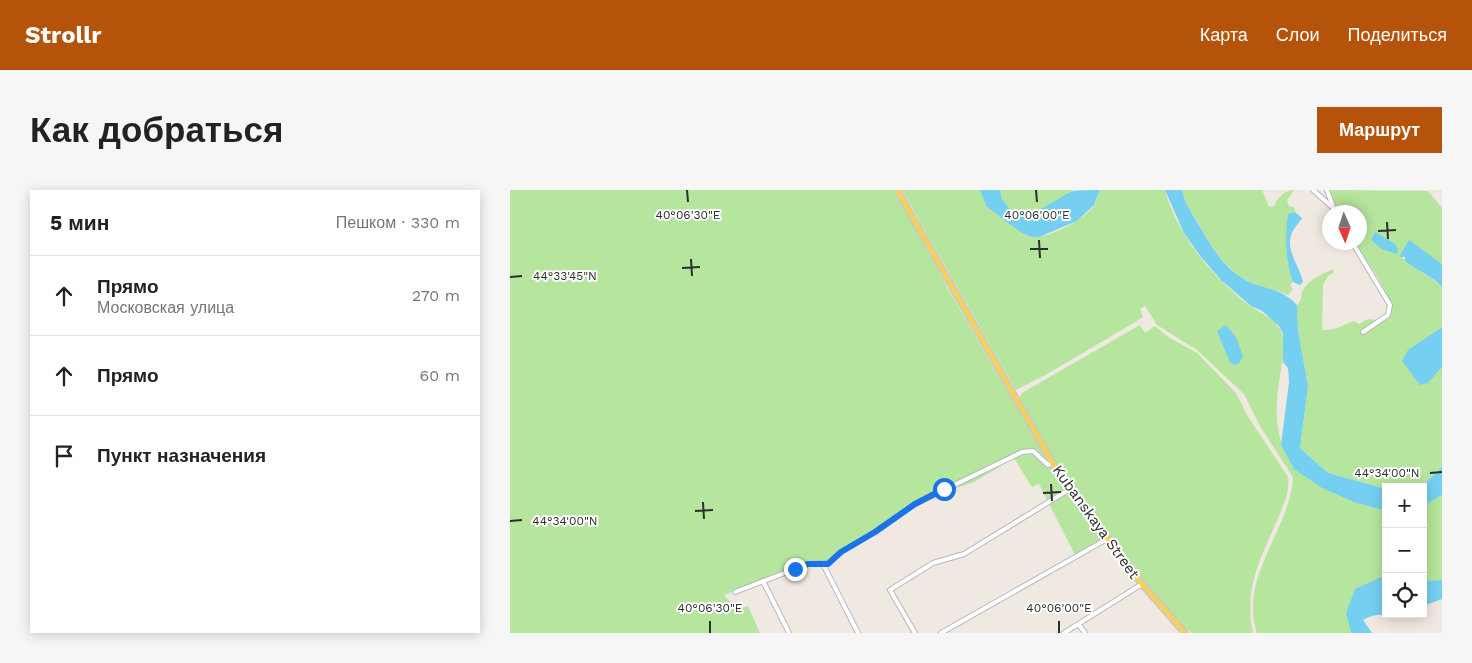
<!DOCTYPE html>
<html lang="ru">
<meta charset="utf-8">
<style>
body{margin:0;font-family:"Work Sans",sans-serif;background:#f6f6f6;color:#222}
.controls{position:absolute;right:15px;bottom:15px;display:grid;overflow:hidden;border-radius:0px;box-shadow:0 2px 12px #0003}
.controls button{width:45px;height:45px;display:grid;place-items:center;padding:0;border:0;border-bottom:1px solid #e0e0e0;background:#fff;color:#222;font:25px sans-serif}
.compass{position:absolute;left:812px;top:15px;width:45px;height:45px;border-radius:50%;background:#fff;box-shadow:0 2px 12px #0003;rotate:177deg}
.stop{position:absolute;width:15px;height:15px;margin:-11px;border:4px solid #1a73e8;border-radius:50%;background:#fff}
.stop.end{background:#1a73e8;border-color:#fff;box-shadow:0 1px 5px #0008}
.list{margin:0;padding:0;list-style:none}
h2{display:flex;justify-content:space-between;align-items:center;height:65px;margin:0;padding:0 20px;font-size:21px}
h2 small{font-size:16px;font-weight:400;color:#767676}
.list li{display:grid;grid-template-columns:32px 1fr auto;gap:15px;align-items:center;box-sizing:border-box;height:80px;padding:0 20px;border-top:1px solid #e0e0e0}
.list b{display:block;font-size:19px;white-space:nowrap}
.list p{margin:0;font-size:16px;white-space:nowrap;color:#767676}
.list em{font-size:16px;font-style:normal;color:#767676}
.icon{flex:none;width:28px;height:28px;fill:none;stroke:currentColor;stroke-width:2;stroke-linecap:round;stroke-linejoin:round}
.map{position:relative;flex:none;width:932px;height:443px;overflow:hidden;border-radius:0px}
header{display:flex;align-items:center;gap:30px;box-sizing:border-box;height:70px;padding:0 25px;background:#b45309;color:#fff}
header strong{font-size:24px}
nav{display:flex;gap:28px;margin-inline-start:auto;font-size:18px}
.intro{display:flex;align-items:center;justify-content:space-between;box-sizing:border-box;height:120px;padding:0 30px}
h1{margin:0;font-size:35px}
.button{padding:12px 22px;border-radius:0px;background:#b45309;color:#fff;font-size:18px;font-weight:700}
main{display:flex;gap:30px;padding:0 30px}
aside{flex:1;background:#fff;border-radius:0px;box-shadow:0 2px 12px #0003}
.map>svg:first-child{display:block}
</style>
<header>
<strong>Strollr</strong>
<nav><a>Карта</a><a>Слои</a><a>Поделиться</a></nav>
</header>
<div class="intro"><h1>Как добраться</h1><a class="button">Маршрут</a></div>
<main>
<aside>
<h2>5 мин<small>Пешком · 330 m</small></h2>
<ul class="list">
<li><svg class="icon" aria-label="ahead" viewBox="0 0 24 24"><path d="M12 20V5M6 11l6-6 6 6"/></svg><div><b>Прямо</b><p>Московская улица</p></div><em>270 m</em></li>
<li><svg class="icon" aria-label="ahead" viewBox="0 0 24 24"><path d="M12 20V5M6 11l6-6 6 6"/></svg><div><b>Прямо</b></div><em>60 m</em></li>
<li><svg class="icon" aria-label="arrive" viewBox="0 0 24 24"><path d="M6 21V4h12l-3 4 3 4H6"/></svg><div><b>Пункт назначения</b></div></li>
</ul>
</aside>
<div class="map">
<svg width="932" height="443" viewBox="0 0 932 443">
<rect width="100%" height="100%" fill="#efe9e1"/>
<g fill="#b6e59e">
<polygon points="0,0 385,0 438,99 537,270 551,292 594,349 565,365 529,294 522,297 504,268 464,292 427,305 382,327 364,342 350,347 336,357 323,369 314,373 300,372 214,405 226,419 238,416 250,443 0,443"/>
<path d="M392,0H470L476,16L521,47C539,48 574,31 584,15C587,11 588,5 590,0H655C667,45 703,88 739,115C749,123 762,126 769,138C778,151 772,171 770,186C754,278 798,298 876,321V387H871L836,422L841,443H747C728,387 780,341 783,287L751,238L734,204L687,160L647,135L635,116L630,119L633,127L627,131L537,184L506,200Z"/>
<path d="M490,0H563C546,16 524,24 501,20L492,9Z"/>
<path d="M672,0H752L759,17L764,16C768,8 774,0 784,0L777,10L779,16L784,17L785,22L778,24C777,47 775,69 783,92L780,95L783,99L778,105C765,99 748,97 735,89C712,76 702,57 689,34C682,22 675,14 672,0Z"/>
<path d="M819,0L918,1L932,18V74L919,65L890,67C896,68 926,91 932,97V137L898,160L918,193L932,177V277L911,297H876V299L818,283L790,258L798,196L788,140L787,115C793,109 790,107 793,100C799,89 813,84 823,79L824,82L818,86L813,95L812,140C826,141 832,135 844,131L849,134L858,129L867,130L879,126C886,108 855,69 845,53L849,52V22H827Z"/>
<path d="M630,135L635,143L645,136L658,147L687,163L726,203L737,225L778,287C780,301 774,315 768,328C751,369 733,397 743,443H682L671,434L630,386L550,280L509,210L511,204L517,200Z"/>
<polygon points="932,305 932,390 913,391 913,316"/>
</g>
<g fill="#75cff0">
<path d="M470,0H490L492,9L501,20C534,25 537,13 563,1C569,0 582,0 590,0L584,15L567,31L529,47H521L509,41L476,16Z"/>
<path d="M655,0H672C675,14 682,23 689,35C702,57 712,77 736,90C755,100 770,97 787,115L788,140L798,196L790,258L818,283L876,299V321L844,312L812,298L784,279L771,255L779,192L778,178L773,172V144L769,136L752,121L741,116L711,90L691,67L674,43Z"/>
<path d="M785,22L792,28C789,33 783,39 781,45C776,61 790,77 793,92L790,95L783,92C775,70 775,47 778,24Z"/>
<polygon points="865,42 885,54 888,59 887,64 872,59 861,50"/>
<path d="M899,50L932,74V97C921,85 908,81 895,71V67H889Z"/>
<polygon points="716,135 727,149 733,167 728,174 724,175 720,172 707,141"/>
<polygon points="932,137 932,177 918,193 910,195 892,171 898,160"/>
<polygon points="932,277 932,305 913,316 913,297 911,297"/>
<path d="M871,387H876V424H886C872,426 867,422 853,430L862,443H841L836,423L845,399Z"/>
<polygon points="932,390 932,409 913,416 913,391"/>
</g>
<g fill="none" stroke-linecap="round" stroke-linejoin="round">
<g stroke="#b4b7c1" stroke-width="6">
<g id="minor">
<polyline points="803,0 822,17"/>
<polyline points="817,0 825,22"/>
<polyline points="842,52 880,115 878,125 853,142"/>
<polyline points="313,374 348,443"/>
<polyline points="253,391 279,443"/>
<polyline points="225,402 298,374 318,373 331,362 365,342 405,314 512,262 523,261 538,275 543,273"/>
<polyline points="569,435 575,443"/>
<polyline points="405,443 380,400 423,373 454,364 560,299"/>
<polyline points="431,443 597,349"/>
<polyline points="554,443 632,394"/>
</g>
</g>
<g stroke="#c9c9c9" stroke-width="8">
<polyline id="major" points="387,0 550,286 632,394 675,443"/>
</g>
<use href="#minor" stroke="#fff" stroke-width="4"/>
<use href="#major" stroke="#f2d163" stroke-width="5"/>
</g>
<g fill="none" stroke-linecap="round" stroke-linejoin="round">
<polyline stroke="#1a73e8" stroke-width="6" points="285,379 298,374 318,374 331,362 365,342 405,314 434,299"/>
</g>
<path fill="none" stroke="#2e2e2e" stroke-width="2" d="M177,0L178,12M526,0L527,12M877,32L878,49M868,41L886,40M529,50L530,68M520,59H538M181,69L182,86M172,78L190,77M0,87L12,86M920,283L932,282M541,294L542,311M533,303L551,302M193,312L194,329M185,321L203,320M0,331L12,330M200,431V443M549,431V443"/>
<g text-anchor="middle" stroke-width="4" stroke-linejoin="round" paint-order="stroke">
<g font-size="15" fill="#2e2e2e" stroke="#fff">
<text transform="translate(586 332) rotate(54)" y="5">Kubanskaya Street</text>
</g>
</g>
<g font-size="12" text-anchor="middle" fill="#2e2e2e" stroke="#fff" stroke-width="4" stroke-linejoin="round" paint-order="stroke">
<text x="178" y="29">40°06'30"E</text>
<text x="527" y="29">40°06'00"E</text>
<text x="55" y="90">44°33'45"N</text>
<text x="877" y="287">44°34'00"N</text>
<text x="55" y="335">44°34'00"N</text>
<text x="200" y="422">40°06'30"E</text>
<text x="549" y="422">40°06'00"E</text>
</g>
</svg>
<div class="controls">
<button>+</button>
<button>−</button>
<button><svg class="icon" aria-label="locate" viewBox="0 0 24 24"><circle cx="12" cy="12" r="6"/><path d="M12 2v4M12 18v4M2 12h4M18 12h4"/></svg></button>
</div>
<svg class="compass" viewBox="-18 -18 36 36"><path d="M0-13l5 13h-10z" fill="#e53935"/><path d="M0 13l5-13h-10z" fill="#767676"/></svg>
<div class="stop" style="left:434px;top:299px"></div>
<div class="stop end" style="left:285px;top:379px"></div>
</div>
</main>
